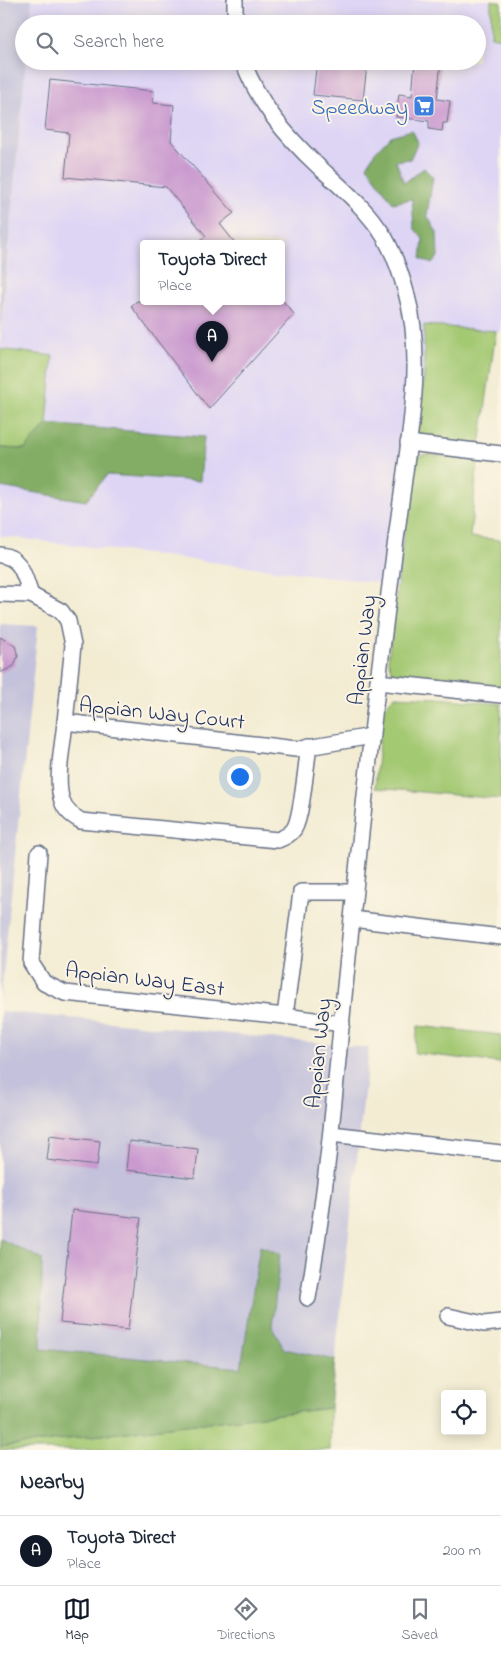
<!DOCTYPE html>
<style>
body{margin:0;font-family:"Indie Flower",sans-serif;background:#f2f2f3;color:#1f2937}
.controls{position:absolute;right:15px;bottom:15px;display:grid;overflow:hidden;border-radius:5px;box-shadow:0 2px 12px #0003}
.controls button{width:45px;height:45px;display:grid;place-items:center;padding:0;border:0;border-bottom:1px solid #e0e1e3;background:#fff;color:#1f2937;font:25px sans-serif}
.you{position:absolute;left:239px;top:776px;width:18px;height:18px;margin:-12px;border:4px solid #fff;border-radius:50%;background:#1a73e8;box-shadow:0 0 0 8px #1a73e833}
.badge{display:grid;place-items:center;width:32px;height:32px;border-radius:50%;background:#111827;color:#fff;font-size:16px;font-weight:700}
.pin{position:absolute;translate:-50% -41px;filter:drop-shadow(0 1px 2px #0008)}
.pin::after{content:'';position:absolute;top:26px;width:18px;height:15px;background:inherit;clip-path:polygon(0 0,100% 0,50% 100%)}
.popup{position:absolute;left:140px;top:240px;width:145px;height:65px;box-sizing:border-box;display:grid;place-content:center;border-radius:5px;background:#fff;filter:drop-shadow(0 1px 4px #0005);font-size:16px;white-space:nowrap;color:#747a83}
.popup b{font-size:19px;color:#1f2937}
.popup::after{content:'';position:absolute;left:50%;top:100%;margin-left:-10px;border:10px solid transparent;border-top-color:#fff}
.list{margin:0;padding:0;list-style:none}
h2{display:flex;justify-content:space-between;align-items:center;height:65px;margin:0;padding:0 20px;font-size:21px}
h2 small{font-size:16px;font-weight:400;color:#747a83}
.list li{display:grid;grid-template-columns:32px 1fr auto;gap:15px;align-items:center;box-sizing:border-box;height:70px;padding:0 20px;border-top:1px solid #e0e1e3}
.list b{display:block;font-size:19px;white-space:nowrap}
.list p{margin:0;font-size:16px;white-space:nowrap;color:#747a83}
.list em{font-size:16px;font-style:normal;color:#747a83}
.icon{flex:none;width:28px;height:28px;fill:none;stroke:currentColor;stroke-width:2;stroke-linecap:round;stroke-linejoin:round}
.map{position:relative;flex:none;width:501px;height:1450px;overflow:hidden}
.search{position:absolute;background:#fff;box-shadow:0 2px 12px #0003;left:15px;right:15px;top:15px;height:55px;display:flex;align-items:center;gap:12px;box-sizing:border-box;padding:0 18px;border-radius:28px;color:#747a83;font-size:19px}
.sheet{height:135px;background:#fff}
nav{display:flex;justify-content:space-around;align-items:center;box-sizing:border-box;height:70px;border-top:1px solid #e0e1e3;background:#fff;font-size:14px;color:#747a83}
nav a{display:grid;justify-items:center;gap:2px}
nav .on{color:#111827}
.map>svg:first-child{display:block}
</style>
<div class="map">
<svg width="501" height="1450" viewBox="0 0 501 1450">
<rect width="100%" height="100%" fill="#fcf5e5"/>
<filter id="ink" filterUnits="userSpaceOnUse"><feTurbulence type="fractalNoise" baseFrequency=".02" numOctaves="2"/><feDisplacementMap in="SourceGraphic" scale="10" xChannelSelector="R" yChannelSelector="G"/><feConvolveMatrix kernelMatrix="1 2 1 2 8 2 1 2 1" color-interpolation-filters="sRGB"/></filter>
<filter id="wash" filterUnits="userSpaceOnUse"><feTurbulence type="fractalNoise" baseFrequency=".0096" numOctaves="4" result="noise"/><feDisplacementMap in="SourceGraphic" scale="20" xChannelSelector="R" yChannelSelector="G"/><feGaussianBlur stdDeviation="1.12" result="paint"/><feColorMatrix in="noise" values="0 0 0 0 0 0 0 0 0 0 0 0 0 0 0 0 0 1.4 0 .05"/><feComposite in="paint" operator="in"/></filter>
<g filter="url(#wash)">
<rect width="100%" height="100%" fill="#f3ecd3"/>
<path fill="#ded5f5" fill-rule="evenodd" d="M32,0H491V36L501,38V332L424,325V374L397,585L0,536V487L86,501L107,475L199,481L204,438L47,424L52,356L0,349L26,61H477V24H30ZM143,243H281V301H143Z"/>
<g fill="#c3c1db">
<polygon points="0,0 32,0 30,24 24,24 24,61 26,61 0,337"/>
<polygon points="0,624 38,626 0,1005"/>
<polygon points="0,1011 369,1048 335,1360 284,1349 272,1327 280,1254 260,1246 242,1368 41,1349 42,1259 0,1239"/>
</g>
<g fill="#a4c973" stroke="#607c68">
<polygon points="491,0 501,2 501,38 491,36"/>
<polygon points="424,325 496,331 480,445 425,440 416,434 424,374"/>
<polygon points="0,349 53,356 47,424 25,449 0,448"/>
<polygon points="428,454 478,460 470,537 501,540 501,689 398,676 391,670 388,660 413,457"/>
<polygon points="395,696 438,698 501,704 501,799 375,788 382,709"/>
<polygon points="418,1026 501,1035 501,1063 414,1053"/>
<polygon points="330,1408 330,1450 0,1450 0,1447"/>
</g>
<g fill="#83ad65" stroke="#4f6e62">
<polygon points="412,130 418,142 410,159 396,161 404,183 424,168 433,177 427,215 437,233 438,257 432,264 421,259 423,239 414,228 412,199 393,203 367,166 375,152 390,136"/>
<polygon points="47,424 204,437 200,481 107,475 86,501 0,487 0,448 25,449"/>
<polygon points="0,1239 42,1259 41,1349 241,1368 260,1246 280,1254 272,1327 284,1349 335,1360 330,1408 0,1447"/>
</g>
<g id="blocks">
<g fill="#c999cf">
<polygon points="317,61 334,61 367,65 363,100 313,95"/>
<polygon points="415,61 441,61 437,99 450,101 447,123 443,123 442,131 429,129 429,121 396,117 399,94 412,96"/>
<polygon points="50,80 154,91 153,103 174,105 171,141 234,213 220,224 235,243 198,243 206,236 166,187 65,177 69,133 45,130"/>
<polygon points="137,301 283,301 294,314 209,409 131,306"/>
<polygon points="0,637 15,646 18,656 14,666 0,673"/>
<polygon points="50,1135 100,1141 97,1166 47,1160"/>
<polygon points="129,1141 198,1149 195,1178 126,1170"/>
<polygon points="72,1210 141,1218 128,1330 60,1323"/>
</g>
</g>
</g>
<g filter="url(#ink)">
<use href="#blocks" fill-opacity="0" stroke="#677187" stroke-width="1"/>
<g fill="none" stroke-linecap="round" stroke-linejoin="round">
<g stroke="#677187" stroke-width="18">
<g id="minor">
<polyline points="235,24 235,0"/>
<path d="M243,61C258,103 286,136 318,166C342,188 368,210 385,238C394,254 401,274 406,292C424,355 411,424 403,487C394,552 386,617 378,681C365,790 354,898 343,1006C334,1104 325,1202 308,1298"/>
<polyline points="408,443 501,454"/>
<path d="M0,555C22,557 24,576 31,595"/>
<polyline points="0,594 31,595 61,611 68,621 73,645 65,722 296,749 372,736"/>
<polyline points="378,682 501,695"/>
<path d="M65,722C63,745 55,780 62,801C65,811 73,816 81,821L278,840C285,837 290,835 294,829C302,817 306,764 309,746"/>
<polyline points="39,853 31,963 44,983 65,993 285,1016 342,1024"/>
<polyline points="352,919 501,937"/>
<polyline points="285,1016 301,892 354,892"/>
<polyline points="331,1134 501,1153"/>
<polyline points="448,1316 484,1324 501,1322"/>
</g>
</g>
<use href="#minor" stroke="#fff" stroke-width="15"/>
</g>
</g>
<defs>
<g id="supermarket-square" transform="scale(1.125)"><rect x="-9" y="-9" width="18" height="18" rx="4" fill="#3f7fe0" stroke="#fcf5e5"/><path d="M-6-5.5h2.5l.6 2H6L4.5 2H-2.5L-4.4-4H-6ZM-1.5 3.2a1.3 1.3 0 1 0 .1 0ZM3 3.2a1.3 1.3 0 1 0 .1 0Z" fill="#fff"/></g>
</defs>
<g fill-rule="evenodd">
<use href="#supermarket-square" x="424" y="106"/>
</g>
<g text-anchor="middle" stroke-width="4" stroke-linejoin="round" paint-order="stroke">
<g font-size="22" fill="#366cbe" stroke="#fcf5e5" text-anchor="end">
<text x="408" y="114">Speedway</text>
</g>
<g font-size="22" fill="#1b2f5e" stroke="#fcf5e5">
<text transform="translate(361 650) rotate(-83)" y="8">Appian Way</text>
<text transform="translate(162 712) rotate(6)" y="8">Appian Way Court</text>
<text transform="translate(145 978) rotate(7)" y="8">Appian Way East</text>
<text transform="translate(317 1053) rotate(-84)" y="8">Appian Way</text>
</g>
</g>
</svg>
<div class="controls">
<button><svg class="icon" aria-label="locate" viewBox="0 0 24 24"><circle cx="12" cy="12" r="6"/><path d="M12 2v4M12 18v4M2 12h4M18 12h4"/></svg></button>
</div>
<div class="you"></div>
<div class="pin badge" style="left:212px;top:362px">A</div>
<div class="popup"><b>Toyota Direct</b>Place</div>
<div class="search"><svg class="icon" aria-label="search" viewBox="0 0 24 24"><circle cx="10" cy="10" r="6"/><path d="M15 15l6 6"/></svg>Search here</div>
</div>
<section class="sheet">
<h2>Nearby<small></small></h2>
<ul class="list">
<li><span class="badge">A</span><div><b>Toyota Direct</b><p>Place</p></div><em>200 m</em></li>
</ul>
</section>
<nav>
<a class="on"><svg class="icon" aria-label="map" viewBox="0 0 24 24"><path d="M3 6l6-2 6 2 6-2v14l-6 2-6-2-6 2zM9 4v14M15 6v14"/></svg>Map</a>
<a><svg class="icon" aria-label="directions" viewBox="0 0 24 24"><path d="M12 3l9 9-9 9-9-9zM9 14v-3h6M13 9l2 2-2 2"/></svg>Directions</a>
<a><svg class="icon" aria-label="saved" viewBox="0 0 24 24"><path d="M7 4h10v16l-5-4-5 4z"/></svg>Saved</a>
</nav>
